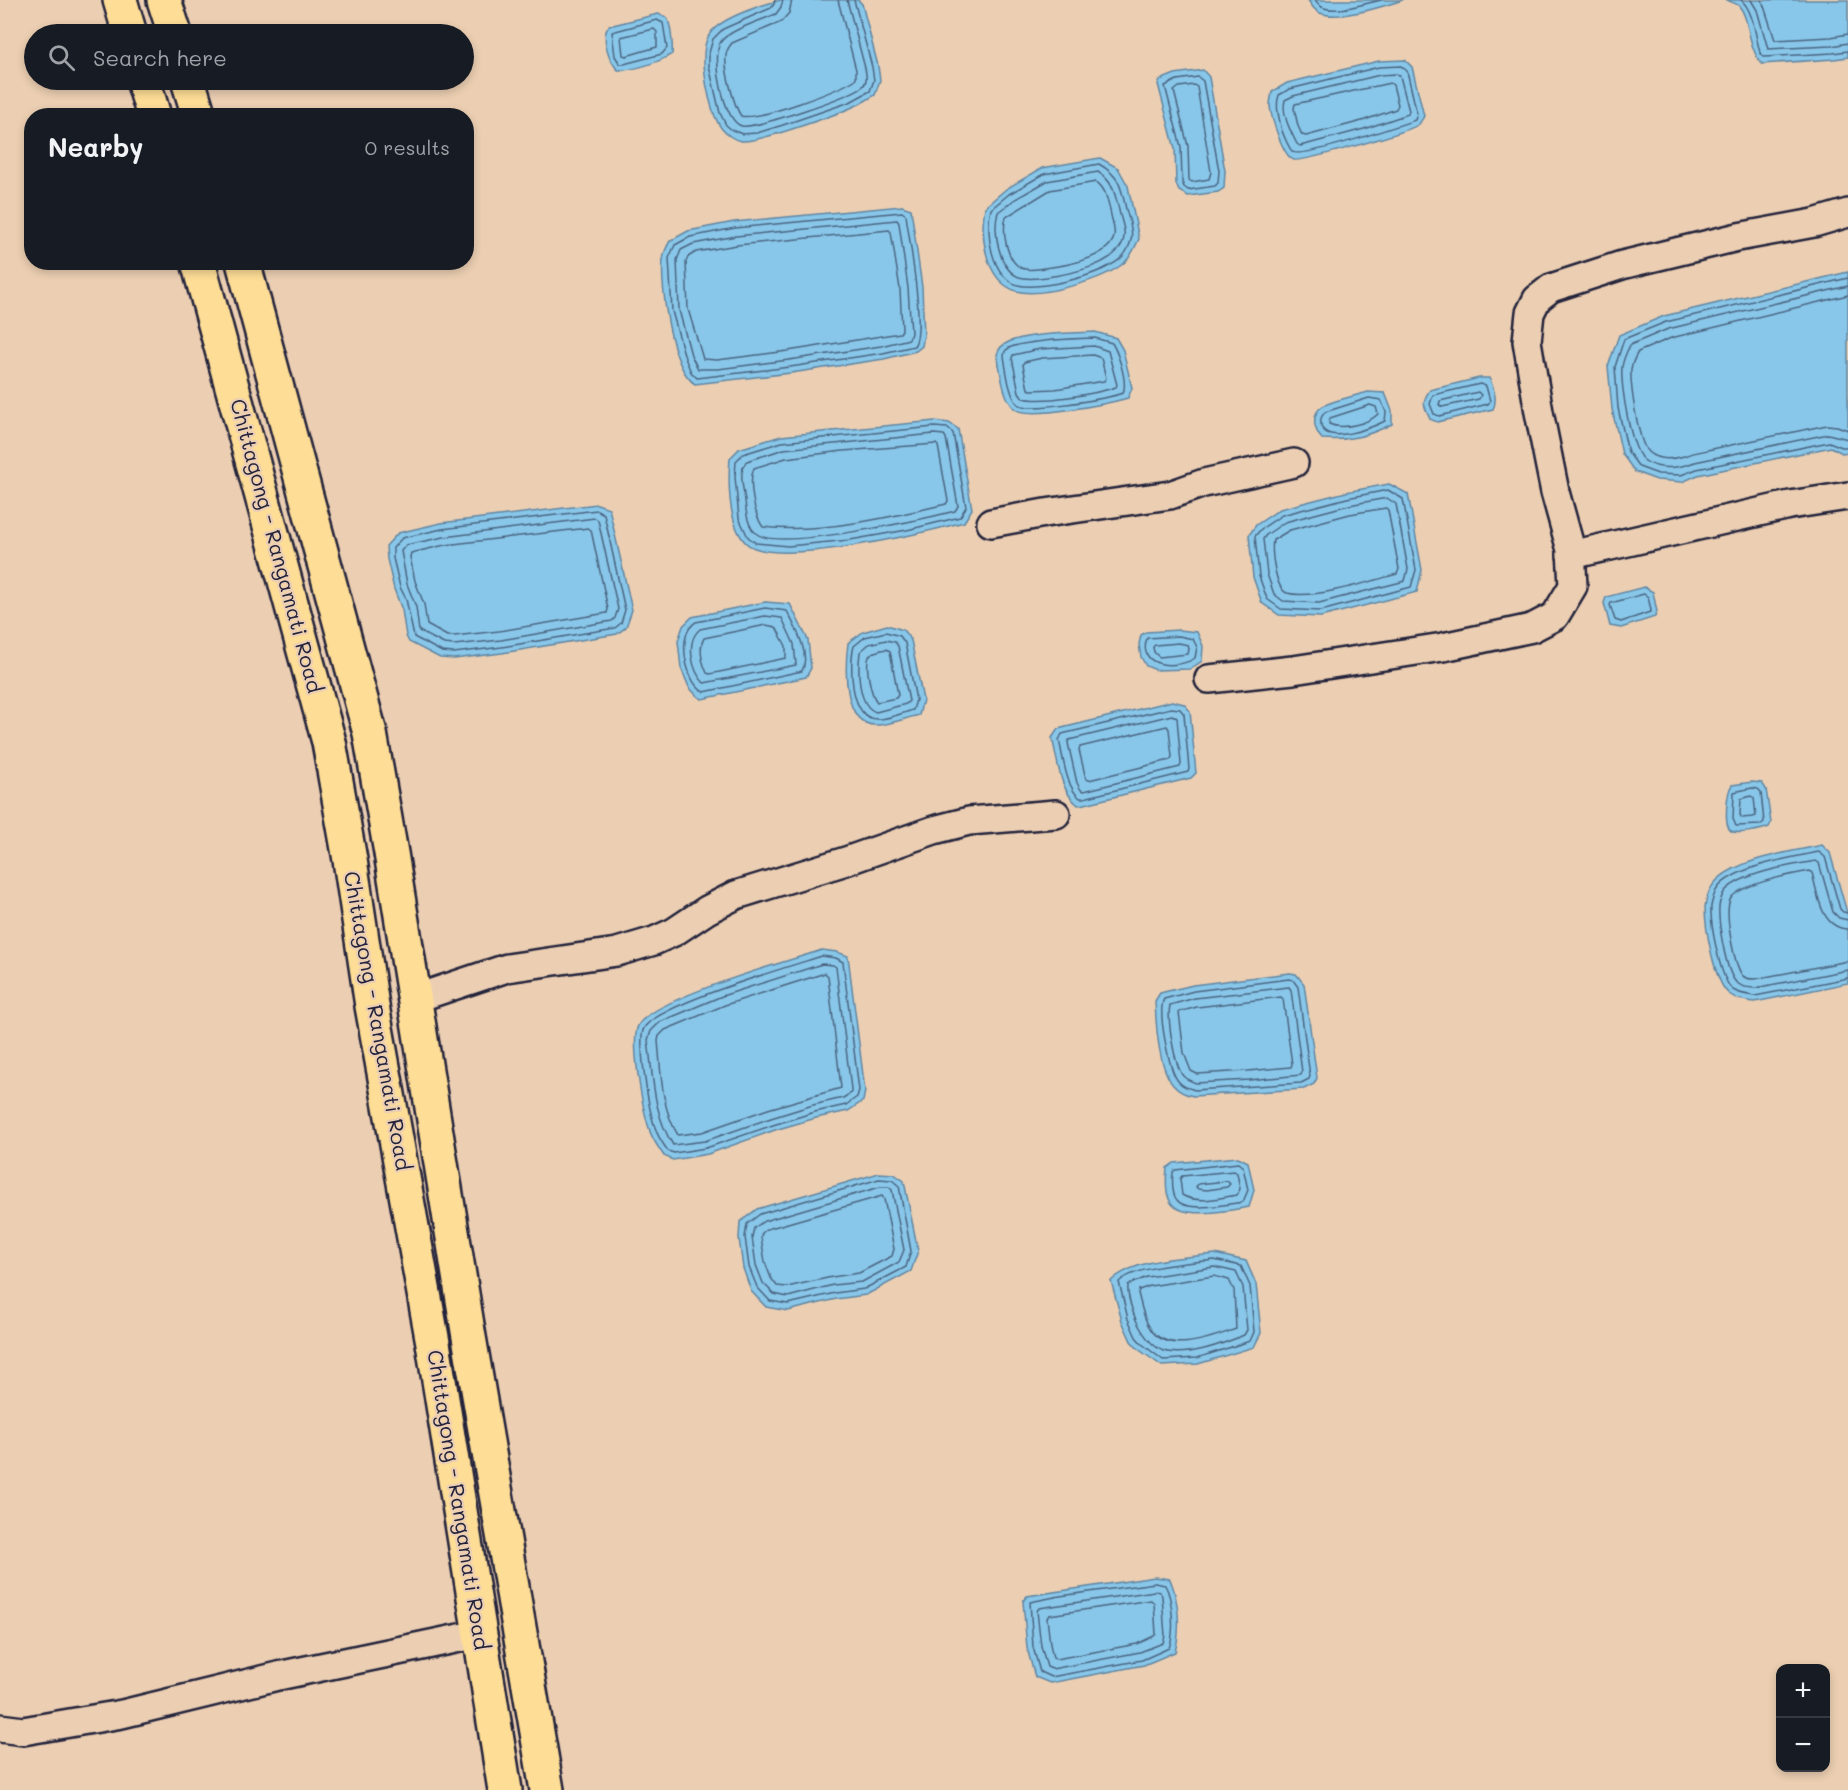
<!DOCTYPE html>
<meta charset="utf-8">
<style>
body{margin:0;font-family:Mali,sans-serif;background:#20242c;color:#f1f3f6}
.controls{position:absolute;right:18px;bottom:18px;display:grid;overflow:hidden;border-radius:12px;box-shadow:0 3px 9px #0003}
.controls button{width:54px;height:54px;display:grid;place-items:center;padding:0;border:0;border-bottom:2px solid #363941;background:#171b24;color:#f1f3f6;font:30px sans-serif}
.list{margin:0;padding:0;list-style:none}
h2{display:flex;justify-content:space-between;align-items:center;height:78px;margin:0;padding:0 24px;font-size:26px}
h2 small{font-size:20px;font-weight:400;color:#9ea1a6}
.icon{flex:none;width:33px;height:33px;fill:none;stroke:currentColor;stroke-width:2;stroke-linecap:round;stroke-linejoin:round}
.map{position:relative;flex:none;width:1848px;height:1790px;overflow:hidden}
.search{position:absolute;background:#171b24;box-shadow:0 3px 9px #0003;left:24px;top:24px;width:450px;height:66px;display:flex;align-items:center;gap:15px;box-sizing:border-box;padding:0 21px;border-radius:33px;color:#9ea1a6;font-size:22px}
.panel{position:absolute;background:#171b24;box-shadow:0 3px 9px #0003;left:24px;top:108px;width:450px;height:162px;border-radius:24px}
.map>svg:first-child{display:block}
</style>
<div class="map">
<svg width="1848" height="1790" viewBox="0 0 1848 1790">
<rect width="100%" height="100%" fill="#eccfb2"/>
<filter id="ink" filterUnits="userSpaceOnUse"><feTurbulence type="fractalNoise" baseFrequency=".0167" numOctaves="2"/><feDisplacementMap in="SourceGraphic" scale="12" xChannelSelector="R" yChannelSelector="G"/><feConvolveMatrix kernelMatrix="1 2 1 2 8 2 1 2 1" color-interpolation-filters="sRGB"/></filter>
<g filter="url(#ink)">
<g fill="#88c7e9" stroke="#5f85a3" stroke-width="1.5">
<path d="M780,0H858L862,4L878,66L880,80L875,95C868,99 862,103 855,106C838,114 757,143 741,141C734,140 726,134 722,129C709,114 698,55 708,37C716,19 762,5 780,0Z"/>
<path d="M1308,0H1403C1383,6 1340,21 1320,13C1315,11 1311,5 1308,0Z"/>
<path d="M1727,0H1848V57L1834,59L1762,64C1747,47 1750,18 1739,6C1736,3 1730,2 1727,0Z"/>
<path d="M658,14C662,15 664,15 667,18C671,24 673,47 672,54C660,62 632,71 618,70C609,61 600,36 609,26Z"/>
<path d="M1405,60L1412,67L1424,116C1422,119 1421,122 1419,124C1412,131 1303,162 1294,160C1283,157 1271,117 1270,106C1270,102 1271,97 1272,92L1287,83L1379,61Z"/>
<polygon points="1203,70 1209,77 1225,171 1224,188 1218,192 1188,196 1179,191 1176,184 1175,149 1158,84 1160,80 1175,74"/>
<path d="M1100,158L1118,168L1128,186L1139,239C1135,247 1131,257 1125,262C1105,280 1041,298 1016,291C984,280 980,233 985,207L1006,189L1042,168Z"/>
<path d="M902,206L911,209L922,287L924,335L922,346L916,351L884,359L791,373L695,384C671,369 660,286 663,259C664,253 667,246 670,241L688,231L734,222Z"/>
<polygon points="1848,272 1848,452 1842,453 1831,447 1698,475 1682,482 1657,480 1635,472 1622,454 1612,409 1608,366 1619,335 1664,316"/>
<path d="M1095,332L1116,338L1123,350L1132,388L1128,398C1110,403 1025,421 1014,408C1002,396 1001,371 997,355C998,350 1000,347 1005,344C1022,333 1074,333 1095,332Z"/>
<path d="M1479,378H1489C1494,388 1498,399 1493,409L1437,422L1430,419C1424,406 1421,402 1430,390Z"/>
<path d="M1368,392L1385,393L1392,411V424C1368,436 1350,441 1322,439C1314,430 1310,414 1323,406C1335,400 1355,396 1368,392Z"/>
<path d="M935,421L949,423L958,429L972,509L964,522C927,532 770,570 745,542C728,523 728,482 730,458L739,449L781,436Z"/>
<polygon points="1389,484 1408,494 1422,570 1417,592 1321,617 1279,615 1262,603 1253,577 1249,535 1256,525 1280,509 1346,492"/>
<polygon points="597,504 609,508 632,610 626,627 617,634 502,653 454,659 440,658 409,642 406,636 402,610 394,589 387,559 386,546 398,533 441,523"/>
<polygon points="1644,587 1653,592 1657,612 1655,617 1621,628 1610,626 1604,603 1606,597"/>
<polygon points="765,602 790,604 808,640 811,668 806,677 702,699 697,696 689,687 681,668 678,641 683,626 692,617"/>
<path d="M887,625L903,630L911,640L923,700L919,715C906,718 891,724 878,725C842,728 845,666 848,643L863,632Z"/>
<polygon points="1179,630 1197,632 1203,646 1202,661 1190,669 1156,670 1146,666 1141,657 1139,644 1141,635 1146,632"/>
<path d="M1172,701L1184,704L1190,711L1196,773L1191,778L1085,804L1078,805C1059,790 1058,760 1052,738L1058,729Z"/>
<path d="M1752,782L1762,783L1766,789L1771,823L1769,827C1762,830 1738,835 1731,831C1723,825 1727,791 1732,785Z"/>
<path d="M1822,845L1830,853L1848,916V983L1755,1002C1746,1001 1737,1000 1729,994C1714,982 1705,927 1705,907C1706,897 1711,886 1718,879C1742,858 1791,852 1822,845Z"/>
<path d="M822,950L837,952L848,956L865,1091L863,1101L848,1111L816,1118L775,1130L708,1154L673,1160L664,1156C659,1148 651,1138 649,1128C643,1110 629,1038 639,1024C656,998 787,961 822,950Z"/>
<path d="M1290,973L1296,974L1304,984L1317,1078L1314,1084L1304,1089L1193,1096C1185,1094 1179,1092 1173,1085C1158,1066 1156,1024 1155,1001L1160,993L1193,985Z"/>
<path d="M1238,1157L1248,1162L1254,1190L1249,1207C1230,1210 1185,1220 1172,1204C1165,1196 1166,1178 1167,1168L1174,1163Z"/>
<polygon points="879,1173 894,1174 904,1181 918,1251 911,1271 866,1295 836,1299 788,1311 766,1307 751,1291 743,1268 739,1238 740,1222 757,1209"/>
<path d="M1215,1254L1246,1261L1256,1284L1261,1333L1254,1347L1198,1364L1162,1366L1138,1349L1131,1341L1122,1321L1111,1281C1135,1258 1183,1258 1215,1254Z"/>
<path d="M1155,1577L1170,1579C1179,1601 1181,1629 1175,1652L1144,1665L1050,1683L1035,1677L1027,1648L1023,1601L1027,1596Z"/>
</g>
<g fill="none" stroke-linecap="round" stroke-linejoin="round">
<g stroke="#4b6481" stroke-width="1.5">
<polyline points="775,0 774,4 771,8 723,29 713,39 709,53 709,66 720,113 726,125 732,130 742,134 757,133 783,125 850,102 870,91 874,80 872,67 854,0"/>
<path d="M783,0L781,7L776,14C762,20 726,31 720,43C712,58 724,123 742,126C755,129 854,95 863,86C868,81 866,74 865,68L847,0"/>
<path d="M792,0L789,13L781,22L732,43C729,47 726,50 726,56C724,68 734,106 741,116C758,121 840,90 856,79V70L838,0"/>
<path d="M1315,0C1316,1 1320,6 1322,7C1335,14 1367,3 1381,0"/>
<path d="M1741,0C1754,11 1755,36 1760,52L1764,57L1833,53L1848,51"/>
<polyline points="1751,0 1757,10 1768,49 1832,46 1848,43"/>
<polyline points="1762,0 1775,40 1831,37 1848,34"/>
<polygon points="657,20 663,23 667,48 662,54 624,64 620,64 615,56 612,32"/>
<polygon points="654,29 657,32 657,47 626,56 623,55 621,37"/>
<path d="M1401,66L1407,71L1417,114L1415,120C1400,125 1301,159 1293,152C1289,149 1282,132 1281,127C1279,116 1275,106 1279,95L1290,89L1379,67Z"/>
<path d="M1397,74L1400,76L1409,111L1408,114L1364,129L1308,144L1300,146L1297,144C1291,132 1281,114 1285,100L1293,96L1380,75Z"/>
<polygon points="1198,77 1203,81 1219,171 1218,183 1215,186 1188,190 1184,187 1182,182 1181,147 1165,86 1177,80"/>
<polygon points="1390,83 1393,85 1398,105 1396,109 1362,121 1306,136 1302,135 1298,126 1294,108 1295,104"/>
<polygon points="1194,85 1197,87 1211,172 1209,179 1192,182 1189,180 1188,146 1174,91 1179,87"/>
<path d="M1099,164C1120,176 1121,187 1126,209C1128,217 1134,232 1131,240C1130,245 1126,253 1123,256C1108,274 1040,291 1018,285C991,277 985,232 991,209L1009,194L1044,174Z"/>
<path d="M1098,172C1113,181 1115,194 1119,210C1120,218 1126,230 1124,237C1120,265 1069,274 1047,277C1038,278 1028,280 1019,277C998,269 993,230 998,212L1014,200L1047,181Z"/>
<path d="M1096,182C1106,188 1107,200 1110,210C1111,218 1116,230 1114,237C1108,259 1063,266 1044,268C1037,269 1028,271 1021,268C1006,260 1002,231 1006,217L1050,190Z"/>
<path d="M902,212L906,215C909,238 926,331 914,346L883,353L790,367L697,378L691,372L685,358L672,311L669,258L675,245L690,237L735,228Z"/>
<polygon points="897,220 899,223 908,288 911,333 909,339 881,346 789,360 718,369 698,369 691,355 679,310 677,260 681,250 693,244 736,236"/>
<polygon points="889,230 891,232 900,289 902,330 900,333 788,351 717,360 703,359 688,309 686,262 688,257 696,252 737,245"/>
<polyline points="1848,278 1666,322 1624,339 1615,367 1618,408 1628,452 1639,467 1658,474 1681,475 1697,469 1829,442 1842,447 1848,447"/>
<path d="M1848,286L1668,329L1630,345C1627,351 1623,360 1622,367C1620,384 1631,453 1645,461C1660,471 1679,468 1695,462L1828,434L1848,439"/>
<path d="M1848,295L1671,338L1638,352C1635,357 1632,364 1631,369C1630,384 1638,442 1648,452C1660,463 1680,458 1693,453L1827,425L1837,426L1848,430"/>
<path d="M1095,338L1112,343C1118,353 1128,382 1123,393C1109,398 1027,413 1018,404C1009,396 1006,368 1004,356C1005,352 1004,351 1009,348C1026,340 1074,339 1095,338Z"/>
<path d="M1094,346L1108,351L1117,385L1116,387C1095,394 1043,403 1023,398L1019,392L1012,358L1013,355L1040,349Z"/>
<polygon points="1093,355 1101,358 1106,378 1104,381 1055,389 1031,390 1028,389 1023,365 1024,362 1042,358"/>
<polygon points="1480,384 1486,386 1490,401 1488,404 1439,416 1434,414 1430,404 1433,395"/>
<polygon points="1478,392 1481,395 1479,399 1442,407 1439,405 1440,401"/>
<path d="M1369,398L1381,400L1386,412L1385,421C1373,427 1325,446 1321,425C1320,419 1321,417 1325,412Z"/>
<path d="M1370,405L1376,407L1378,414C1368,424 1342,430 1329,424L1330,418Z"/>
<polygon points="934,427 947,428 953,433 966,507 960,517 907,530 850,540 788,546 756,543 748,537 739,518 735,477 736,461 743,454 782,442"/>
<path d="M934,434L944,435L946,438L958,506L955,511C924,519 779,551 757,534C747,527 746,511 745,500C743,489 738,469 747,461L784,449Z"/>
<path d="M936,444L938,446L948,501L946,504C892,517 818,534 763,527C754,515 748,482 754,468L786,458L843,451Z"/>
<polygon points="1388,490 1403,499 1416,570 1411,587 1321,611 1281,609 1267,599 1259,576 1255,536 1261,529 1282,515 1347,498"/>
<polygon points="1387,498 1396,504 1408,569 1405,581 1319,603 1283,601 1274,594 1267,574 1263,539 1266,535 1285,522 1349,505"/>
<path d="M1386,508L1388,510L1399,569L1397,574C1372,581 1312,600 1287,593C1275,589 1271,550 1273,540L1290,530L1350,514Z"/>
<polygon points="597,510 604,514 625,610 621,623 615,628 502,647 454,653 442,652 414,637 406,599 400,587 393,558 393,548 402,538 442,529"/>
<polygon points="595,518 598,520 618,609 615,618 612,621 501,640 454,645 444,644 419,631 416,607 407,584 401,551 406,545 444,537"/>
<polygon points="588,528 591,530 608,609 607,613 499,631 454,636 447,636 427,625 424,604 415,581 410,557 411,553 445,545"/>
<polygon points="1644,594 1648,597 1651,610 1650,612 1621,622 1615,620 1610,605 1611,603"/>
<path d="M765,608L787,611C795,627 811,654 802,671L704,692C687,684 679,645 689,629C690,627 694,623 696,622Z"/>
<path d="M765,616L782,618L794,644L796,665L704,683C692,671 685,641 700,629Z"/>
<path d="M766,625L776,627L786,646V658L710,674L707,673C702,662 698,649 704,638Z"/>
<path d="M886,632L900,636L905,643L916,700L913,710C902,713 887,720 876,719C850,718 849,664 854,646L865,637Z"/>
<path d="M1179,636L1193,639L1197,647L1195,658C1179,669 1136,669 1147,638Z"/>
<path d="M886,640L895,642L898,646L909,701L906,704L876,712C857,706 858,668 860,652L869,644Z"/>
<polygon points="1179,643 1188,645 1189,649 1188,654 1159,657 1154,652 1153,647 1155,645"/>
<path d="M886,649L890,651L898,695L896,698L877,702C871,695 863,661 871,654C874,651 882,650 886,649Z"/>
<path d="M1171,708L1180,709L1184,714L1189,769L1188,772L1084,798H1080C1066,788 1063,756 1059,740L1062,734Z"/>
<polygon points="1172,715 1177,718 1181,764 1180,767 1084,791 1081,790 1077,783 1068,743 1069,740"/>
<polygon points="1167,726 1169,729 1172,757 1170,760 1089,780 1086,779 1079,750 1080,747"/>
<polygon points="1752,788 1758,789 1761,792 1764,822 1760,825 1736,826 1733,819 1734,792"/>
<polygon points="1751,796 1754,798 1756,816 1753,817 1742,818 1740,815 1741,799"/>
<path d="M1848,913L1843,912L1840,909L1825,857L1819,852C1794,857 1732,867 1717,889C1714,893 1712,902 1711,906C1710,923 1720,980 1733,990C1740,994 1747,995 1755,996L1848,978"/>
<path d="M1848,920L1839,918L1833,912L1819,863L1816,861C1792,865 1742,873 1725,891C1722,895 1719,903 1719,908C1718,922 1726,975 1737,983C1742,987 1749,988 1755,988L1848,970"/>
<path d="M1848,929C1820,928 1818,894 1812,873L1810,871C1793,874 1741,884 1731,898C1723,910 1734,963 1742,975C1745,979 1750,979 1755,979L1848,961"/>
<path d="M822,956L836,958L843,962L859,1090L857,1097L846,1105L815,1112L773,1125L706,1148L674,1153L668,1151C663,1144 657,1136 655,1127C649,1112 637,1040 644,1028C657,1005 791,966 822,956Z"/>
<path d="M822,964L833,965L836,967L851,1089V1093L843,1098L813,1105L771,1118L705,1141L673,1145C653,1114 653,1076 648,1040L651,1031L660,1022L722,996Z"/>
<path d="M825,973L828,976L841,1088L768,1109L702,1132L678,1135C661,1108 661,1072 658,1041L659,1036L665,1030L725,1005Z"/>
<path d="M1289,979L1293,980L1298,987L1310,1076L1309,1079L1301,1083L1195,1090C1188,1088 1183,1087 1178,1081C1169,1070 1157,1011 1164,999L1194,991Z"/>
<path d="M1289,987L1291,990L1302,1072L1301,1075L1249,1080L1196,1083C1190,1081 1187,1080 1183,1076C1174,1064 1167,1019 1170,1005L1195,998Z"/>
<polygon points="1281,997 1283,999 1292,1064 1291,1067 1248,1071 1197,1074 1191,1071 1184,1053 1179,1012 1197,1007"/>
<path d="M1238,1163L1243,1167L1248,1190L1243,1202C1229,1204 1187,1213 1177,1200C1172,1195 1172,1179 1173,1172L1175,1170Z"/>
<path d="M1234,1171L1237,1173L1240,1189L1237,1195C1221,1198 1196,1204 1182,1195L1180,1179L1182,1176Z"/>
<polygon points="879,1179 892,1180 899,1186 911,1251 906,1267 864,1289 835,1293 788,1304 770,1301 757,1287 749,1267 745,1237 747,1224 760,1214"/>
<polygon points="1227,1181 1230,1184 1227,1187 1207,1190 1198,1189 1196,1187 1198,1184"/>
<polygon points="880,1187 889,1187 892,1190 904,1250 899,1262 862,1282 833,1285 788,1297 774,1294 763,1283 756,1265 752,1237 754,1228 764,1221"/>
<polygon points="882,1196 884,1199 894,1249 892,1256 859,1273 832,1277 787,1287 777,1286 771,1278 765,1262 761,1237 762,1233 767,1229"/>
<path d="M1214,1260L1241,1266L1250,1286L1254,1332L1250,1341L1197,1358L1163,1360L1142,1344L1136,1337L1128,1319L1119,1282C1134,1266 1191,1263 1214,1260Z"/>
<path d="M1214,1267L1236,1272L1243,1287L1247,1330L1244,1335C1223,1344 1191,1356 1168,1352C1153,1350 1142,1332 1136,1320C1132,1310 1127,1295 1128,1285L1147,1277Z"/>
<path d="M1214,1276L1229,1280L1234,1290L1236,1329C1213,1337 1167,1356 1150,1328C1143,1318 1141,1304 1138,1293L1139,1290L1150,1286Z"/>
<path d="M1155,1583L1165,1585C1173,1599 1175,1633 1169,1648L1142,1660L1051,1677L1040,1672L1033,1647L1030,1602L1060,1596Z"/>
<polygon points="1155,1591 1160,1592 1162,1596 1165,1636 1163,1643 1140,1652 1052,1669 1047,1667 1041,1646 1037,1611 1039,1608"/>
<polygon points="1151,1600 1154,1603 1156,1634 1154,1636 1137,1644 1056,1659 1053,1658 1050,1644 1047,1618 1049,1615"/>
</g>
<g stroke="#22223b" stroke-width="32">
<g id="minor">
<polyline points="991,523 1045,513 1170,495 1204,483 1294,463"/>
<polyline points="1571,555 1790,505 1848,496"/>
<polyline points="1209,679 1293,670 1443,647 1532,628 1555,616 1573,586 1571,550 1555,492 1539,412 1527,341 1530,313 1537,299 1551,288 1622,265 1738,237 1814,223 1848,213"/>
<polyline points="414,999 507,968 617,952 654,941 674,932 707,910 736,895 846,861 934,830 969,821 1056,814"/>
<polyline points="0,1728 23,1731 122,1714 278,1676 479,1634"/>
</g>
</g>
<g stroke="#22223b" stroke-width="38">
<g id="trunk">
<polyline points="120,0 130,34"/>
<polyline points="164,0 175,34"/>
<polyline points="143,80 154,116"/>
<polyline points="188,80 199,116"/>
<polyline points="198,262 329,742 350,860 372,1006 433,1343 505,1790"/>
<polyline points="243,262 370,733 391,853 468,1331 547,1790"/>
</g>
</g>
<use href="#minor" stroke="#eccfb2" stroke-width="27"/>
<use href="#trunk" stroke="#fedd96" stroke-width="33"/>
</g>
</g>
<g text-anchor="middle" stroke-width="4.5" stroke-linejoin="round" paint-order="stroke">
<g font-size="21" fill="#22223b" stroke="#eccfb2">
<text transform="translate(276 546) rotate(75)" y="7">Chittagong - Rangamati Road</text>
<text transform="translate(377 1021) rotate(80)" y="7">Chittagong - Rangamati Road</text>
<text transform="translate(458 1500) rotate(81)" y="7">Chittagong - Rangamati Road</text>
</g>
</g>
</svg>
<div class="controls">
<button>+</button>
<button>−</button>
</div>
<div class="search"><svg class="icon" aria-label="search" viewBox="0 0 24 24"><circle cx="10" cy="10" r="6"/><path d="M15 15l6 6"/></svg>Search here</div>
<section class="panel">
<h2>Nearby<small>0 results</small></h2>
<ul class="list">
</ul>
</section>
</div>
